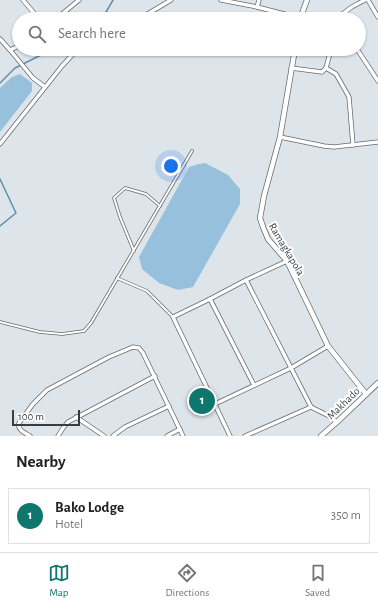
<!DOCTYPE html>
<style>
body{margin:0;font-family:"Alegreya Sans",sans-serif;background:#f6f6f6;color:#202124}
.scale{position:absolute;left:12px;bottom:10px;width:68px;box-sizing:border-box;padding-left:4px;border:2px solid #3a3d3f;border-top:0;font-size:11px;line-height:14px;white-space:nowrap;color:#3a3d3f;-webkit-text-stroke:3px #fff;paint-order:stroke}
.you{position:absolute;left:171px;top:166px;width:14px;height:14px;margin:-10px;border:3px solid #fff;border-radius:50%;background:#1a73e8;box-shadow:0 0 0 6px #1a73e833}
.badge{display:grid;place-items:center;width:26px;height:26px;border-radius:50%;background:#0f766e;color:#fff;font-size:13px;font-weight:700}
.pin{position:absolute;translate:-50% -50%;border:2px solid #fff;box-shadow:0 1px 4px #0006}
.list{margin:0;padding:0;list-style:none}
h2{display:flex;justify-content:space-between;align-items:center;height:52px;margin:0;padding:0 16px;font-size:17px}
h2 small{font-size:13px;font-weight:400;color:#757577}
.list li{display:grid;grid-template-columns:26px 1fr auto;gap:12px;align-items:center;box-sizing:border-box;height:56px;margin:0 8px 8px;padding:0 8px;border:1px solid #e0e0e0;border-radius:0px}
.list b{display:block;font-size:15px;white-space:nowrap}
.list p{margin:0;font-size:13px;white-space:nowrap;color:#757577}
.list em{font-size:13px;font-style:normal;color:#757577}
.icon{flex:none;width:22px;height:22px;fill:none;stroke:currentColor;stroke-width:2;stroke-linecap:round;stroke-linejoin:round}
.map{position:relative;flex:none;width:378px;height:436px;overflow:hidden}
.search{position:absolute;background:#fff;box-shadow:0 1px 3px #0004;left:12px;right:12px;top:12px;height:44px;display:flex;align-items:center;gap:10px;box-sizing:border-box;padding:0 14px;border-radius:22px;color:#757577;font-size:15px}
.sheet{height:116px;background:#fff}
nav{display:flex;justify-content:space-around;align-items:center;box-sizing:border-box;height:56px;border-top:1px solid #e0e0e0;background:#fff;font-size:11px;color:#757577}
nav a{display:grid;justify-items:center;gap:2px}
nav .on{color:#0f766e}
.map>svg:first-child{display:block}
</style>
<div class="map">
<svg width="378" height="436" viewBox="0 0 378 436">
<rect width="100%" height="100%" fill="#dee5ea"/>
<g fill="#97c0dc">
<polygon points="20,74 32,83 32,91 0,132 0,88 12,77"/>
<polygon points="205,163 228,175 240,189 240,204 193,287 178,290 159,283 142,269 139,257 189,167 199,164"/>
</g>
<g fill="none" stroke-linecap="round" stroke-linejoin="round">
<g stroke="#628eab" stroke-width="1.5">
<polyline points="102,19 113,0"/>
<polyline points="0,83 15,68 53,49"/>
<polyline points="0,179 16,213 0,226"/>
</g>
<g stroke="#656b6f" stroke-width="3.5">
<g id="service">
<polyline points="134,251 120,217 114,198 125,188 146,194 160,206"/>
<polyline points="117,278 147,291 173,317"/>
<polyline points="0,322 40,332 62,334 84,331 91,323 192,151"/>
</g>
</g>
<g stroke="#656b6f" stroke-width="5">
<g id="minor">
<polyline points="23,0 39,19"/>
<polyline points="221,0 257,7 300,18"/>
<polyline points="368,0 378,17"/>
<polyline points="257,7 259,0"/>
<polyline points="56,19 79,0"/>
<polyline points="139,19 171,0"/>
<path d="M338,19C345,10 355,5 365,0"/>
<polyline points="0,39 10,50 33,78 45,87"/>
<polyline points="357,49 378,81"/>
<polyline points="10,50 19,46"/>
<polyline points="291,68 322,72 326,68 331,49"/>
<polyline points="326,68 336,74 349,97 353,145"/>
<polyline points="280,137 324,146 334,147 378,142"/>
<polyline points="0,144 62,66 74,53 80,49"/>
<polyline points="246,280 287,261"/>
<polyline points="210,299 254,385"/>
<polyline points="215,404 291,368 328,346"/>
<polyline points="76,417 104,436"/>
<path d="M30,436C25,433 17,430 19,423L33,404L47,390L109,357L133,347L139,348L143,353L183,436"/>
<polyline points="58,436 63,428 68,422 155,376"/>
<polyline points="113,436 125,427 169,406"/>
<polyline points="167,436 180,429"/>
<polyline points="230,436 173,317 210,299 246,280 311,407"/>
<polyline points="245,436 311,407 329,416 337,422"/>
</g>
</g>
<g stroke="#656b6f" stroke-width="6">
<g id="tertiary">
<polyline points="300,19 307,0"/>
<polyline points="295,49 280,137 264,196 260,218 263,227 268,239 287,261 328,346 366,394"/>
<polyline points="321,436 337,422 378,383"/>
</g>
</g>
<use href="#service" stroke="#fff" stroke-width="2"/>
<use href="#minor" stroke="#fff" stroke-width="3.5"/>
<use href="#tertiary" stroke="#fff" stroke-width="4.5"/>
</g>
<g text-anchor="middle" stroke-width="4" stroke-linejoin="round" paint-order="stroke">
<g font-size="11" fill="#3a3d3f" stroke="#fff">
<text transform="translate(287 249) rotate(59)" y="4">Ramagkapola</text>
<text transform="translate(343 403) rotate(-44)" y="4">Makhado</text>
</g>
</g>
</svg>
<div class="scale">100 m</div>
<div class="you"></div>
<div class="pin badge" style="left:202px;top:401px">1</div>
<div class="search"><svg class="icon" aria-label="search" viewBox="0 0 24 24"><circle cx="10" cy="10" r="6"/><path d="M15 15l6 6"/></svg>Search here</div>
</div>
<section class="sheet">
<h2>Nearby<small></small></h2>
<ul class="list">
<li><span class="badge">1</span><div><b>Bako Lodge</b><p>Hotel</p></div><em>350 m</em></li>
</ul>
</section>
<nav>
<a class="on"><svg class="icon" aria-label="map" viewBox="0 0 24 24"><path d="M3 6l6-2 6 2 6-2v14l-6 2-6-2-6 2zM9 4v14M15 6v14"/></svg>Map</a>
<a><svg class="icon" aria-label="directions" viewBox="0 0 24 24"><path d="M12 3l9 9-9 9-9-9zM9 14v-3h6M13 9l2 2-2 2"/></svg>Directions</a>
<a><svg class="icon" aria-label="saved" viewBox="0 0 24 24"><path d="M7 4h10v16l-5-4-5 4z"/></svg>Saved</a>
</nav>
